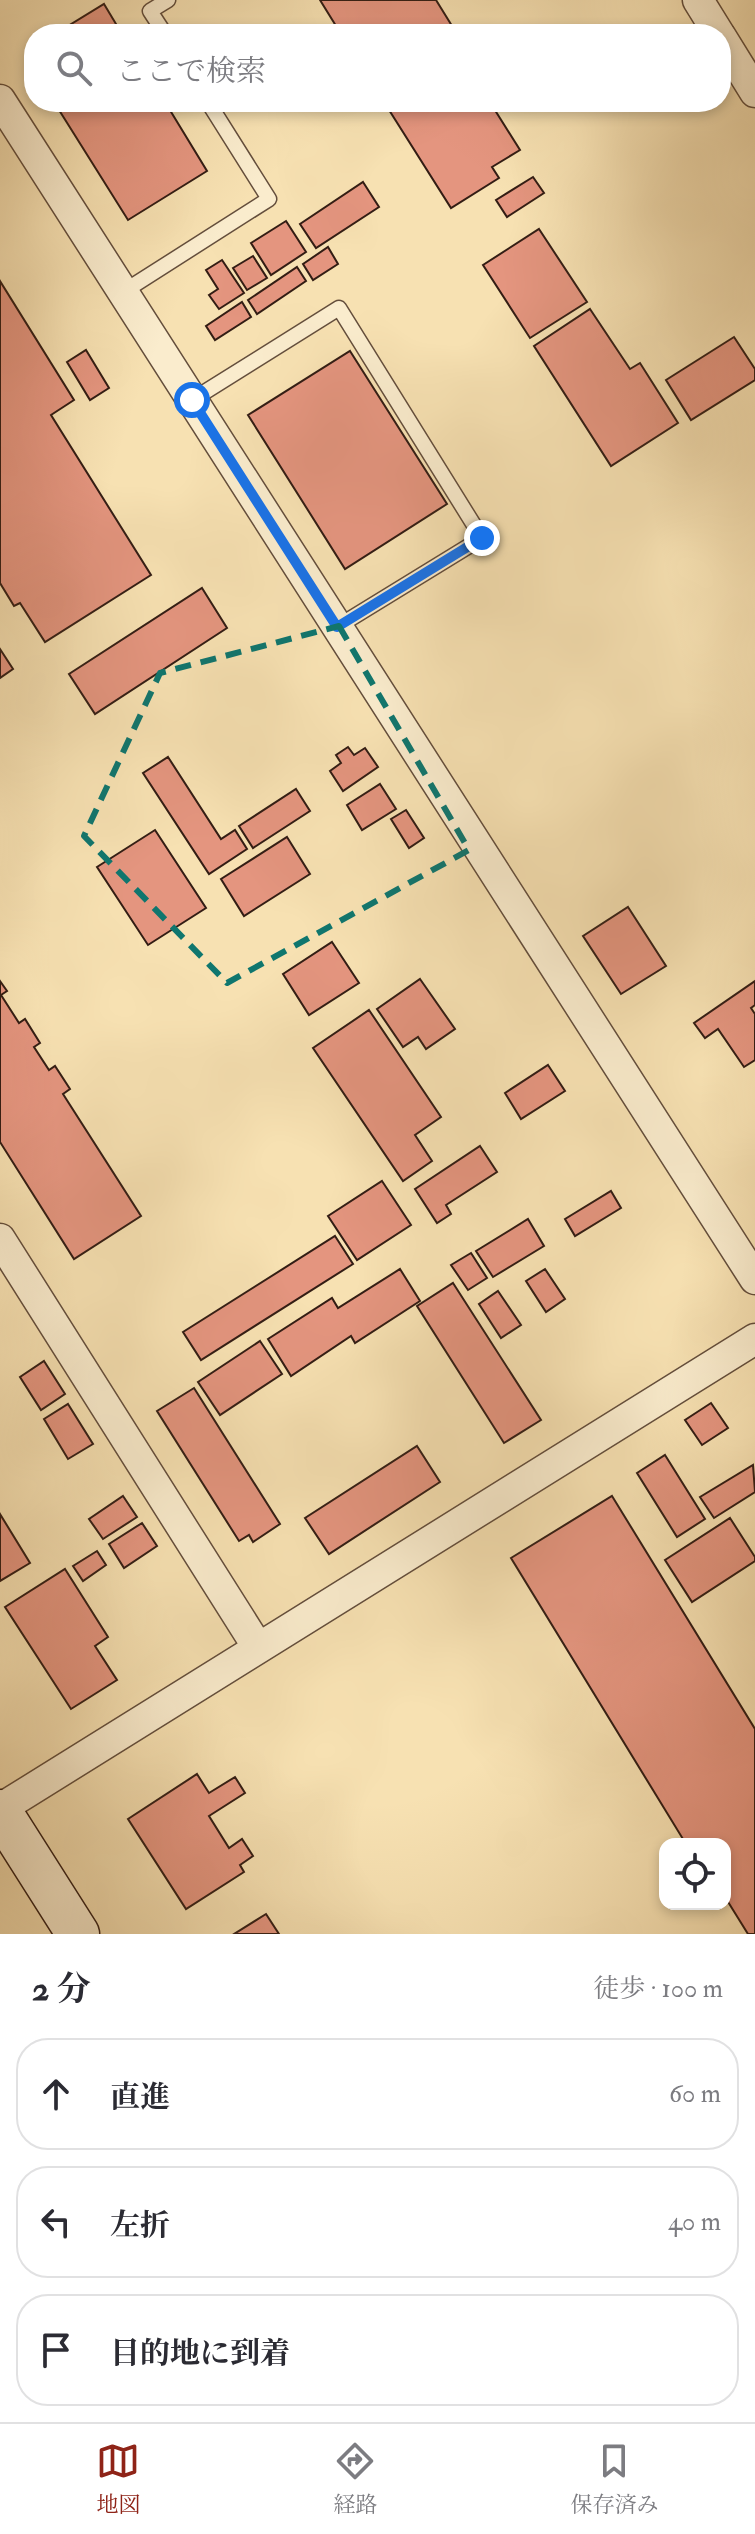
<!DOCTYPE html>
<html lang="ja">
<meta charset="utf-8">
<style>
body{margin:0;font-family:"IM FELL Double Pica","Noto Serif JP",serif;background:#f7f7f7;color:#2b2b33}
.controls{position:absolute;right:24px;bottom:24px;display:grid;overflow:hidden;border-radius:16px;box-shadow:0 4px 12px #0003}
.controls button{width:72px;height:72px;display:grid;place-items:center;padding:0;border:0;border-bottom:2px solid #e1e1e2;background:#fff;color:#2b2b33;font:40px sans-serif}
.stop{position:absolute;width:24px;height:24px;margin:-18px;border:6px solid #1a73e8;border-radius:50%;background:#fff}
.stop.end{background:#1a73e8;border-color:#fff;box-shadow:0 2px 8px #0008}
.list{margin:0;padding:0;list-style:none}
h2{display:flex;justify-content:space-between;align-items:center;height:104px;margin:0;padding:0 32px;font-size:34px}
h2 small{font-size:26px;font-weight:400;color:#7c7c81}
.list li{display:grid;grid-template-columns:52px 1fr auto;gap:24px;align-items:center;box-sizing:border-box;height:112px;margin:0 16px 16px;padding:0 16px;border:2px solid #e1e1e2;border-radius:32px}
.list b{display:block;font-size:30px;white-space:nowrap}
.list em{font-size:26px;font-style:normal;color:#7c7c81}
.icon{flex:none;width:44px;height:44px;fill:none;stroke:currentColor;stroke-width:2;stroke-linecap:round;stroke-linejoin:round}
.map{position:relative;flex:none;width:755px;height:1934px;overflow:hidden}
.search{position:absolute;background:#fff;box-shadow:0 4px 12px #0003;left:24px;right:24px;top:24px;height:88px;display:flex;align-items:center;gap:20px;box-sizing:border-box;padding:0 28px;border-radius:32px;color:#7c7c81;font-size:30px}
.sheet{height:488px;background:#fff}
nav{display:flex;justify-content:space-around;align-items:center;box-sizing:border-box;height:112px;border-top:2px solid #e1e1e2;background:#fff;font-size:22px;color:#7c7c81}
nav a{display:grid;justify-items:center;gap:4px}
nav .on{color:#8f2418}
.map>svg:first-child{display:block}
</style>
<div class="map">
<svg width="755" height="1934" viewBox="0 0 755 1934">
<rect width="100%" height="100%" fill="#f7e1b2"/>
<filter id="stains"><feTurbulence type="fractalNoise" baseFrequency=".0025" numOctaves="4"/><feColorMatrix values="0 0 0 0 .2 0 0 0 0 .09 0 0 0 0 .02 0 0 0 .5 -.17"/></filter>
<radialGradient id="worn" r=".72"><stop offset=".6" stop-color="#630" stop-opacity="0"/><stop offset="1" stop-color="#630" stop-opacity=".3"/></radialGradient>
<g fill="#e4957f" stroke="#331d14" stroke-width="2">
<polygon points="320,0 436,0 457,34 341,34"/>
<polygon points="104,4 122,34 55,34"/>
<polygon points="54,102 165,102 207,171 128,220"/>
<polygon points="384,102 500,102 493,107 520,150 492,167 499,178 451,208"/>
<polygon points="533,177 544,193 507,217 496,200"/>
<polygon points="363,182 379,207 316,248 300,224"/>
<polygon points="286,221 306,252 271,275 251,243"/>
<polygon points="539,229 587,302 530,338 483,265"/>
<polygon points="328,247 338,264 313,280 303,264"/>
<polygon points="253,256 267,278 247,290 233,268"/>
<polygon points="222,260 244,293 219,309 209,295 218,289 206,270"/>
<polygon points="297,267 306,281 257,314 248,300"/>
<polygon points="0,281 74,400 51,415 151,575 45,642 20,603 14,606 0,583"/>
<polygon points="242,302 251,317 215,340 206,326"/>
<polygon points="590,309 630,369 640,363 678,423 611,466 534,346"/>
<polygon points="734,337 755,369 755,380 691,420 666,380"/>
<polygon points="86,350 109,388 90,400 67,362"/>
<polygon points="350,351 447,504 345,569 248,415"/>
<polygon points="202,588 227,628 95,714 69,674"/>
<polygon points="0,649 13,669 0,678"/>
<polygon points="348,747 354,755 365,748 378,767 343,791 330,771 341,763 336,755"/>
<polygon points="168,757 221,839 235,830 247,849 209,874 143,773"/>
<polygon points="380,784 396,809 362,830 347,805"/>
<polygon points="296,789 310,811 253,848 239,826"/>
<polygon points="406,810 424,838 409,848 391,819"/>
<polygon points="155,830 206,908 148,945 97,867"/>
<polygon points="287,837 310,874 244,916 221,879"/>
<polygon points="628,907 666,966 621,994 583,936"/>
<polygon points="332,942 359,983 309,1015 283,974"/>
<polygon points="420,979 455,1029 426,1049 418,1037 403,1047 377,1009"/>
<polygon points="0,981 7,991 1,995 19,1023 25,1019 40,1043 34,1047 49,1070 55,1066 70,1089 63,1094 141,1216 74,1259 0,1142"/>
<polygon points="755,981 755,1005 751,1008 755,1014 755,1060 744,1067 718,1029 705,1038 694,1023"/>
<polygon points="369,1010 441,1117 415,1135 432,1161 403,1181 313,1048"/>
<polygon points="548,1065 565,1091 521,1119 505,1093"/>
<polygon points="480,1146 497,1172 446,1205 451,1214 437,1223 415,1189"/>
<polygon points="382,1181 411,1225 357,1260 328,1216"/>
<polygon points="611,1191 621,1208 575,1236 565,1219"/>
<polygon points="528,1219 544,1246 493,1277 476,1251"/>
<polygon points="335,1236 353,1264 201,1360 183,1332"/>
<polygon points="471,1253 487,1278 468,1290 451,1265"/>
<polygon points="400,1269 420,1301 355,1343 351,1336 291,1376 268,1339 332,1298 338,1308"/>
<polygon points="545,1269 565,1299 546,1312 526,1281"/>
<polygon points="453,1283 541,1420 504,1443 417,1306"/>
<polygon points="498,1291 521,1325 501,1338 479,1304"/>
<polygon points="260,1341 282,1374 220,1415 198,1382"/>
<polygon points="44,1361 65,1394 41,1410 20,1377"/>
<polygon points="194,1388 280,1524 253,1542 249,1535 239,1541 157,1411"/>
<polygon points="711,1403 728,1428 702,1445 685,1420"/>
<polygon points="68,1404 93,1444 68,1459 44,1419"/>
<polygon points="417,1446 440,1482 329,1554 305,1518"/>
<polygon points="665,1455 705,1519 677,1537 637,1473"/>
<polygon points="753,1465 755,1492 714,1518 700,1497"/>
<polygon points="123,1496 137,1517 103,1539 89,1519"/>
<polygon points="612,1496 755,1729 755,1934 748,1934 725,1897 725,1844 693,1844 691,1841 686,1844 511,1558"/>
<polygon points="0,1514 30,1563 0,1581"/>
<polygon points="730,1518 755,1557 755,1561 692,1602 665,1560"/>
<polygon points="142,1523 157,1546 124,1568 109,1544"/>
<polygon points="97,1551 106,1565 83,1581 73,1566"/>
<polygon points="65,1569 108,1637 95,1646 117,1680 71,1709 5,1607"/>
<polygon points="197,1774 209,1793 235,1777 245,1793 209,1816 229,1848 242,1839 253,1856 240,1865 244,1872 186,1909 128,1819"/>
<polygon points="266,1914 279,1934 234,1934"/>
</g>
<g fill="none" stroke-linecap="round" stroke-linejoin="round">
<g stroke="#644e3c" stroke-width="17">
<g id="service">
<polyline points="165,34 150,11 168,0"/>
<polyline points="123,292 269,199 208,102"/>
<polyline points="192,400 339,308 482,538 337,627"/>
</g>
</g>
<g stroke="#644e3c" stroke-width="33">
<g id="minor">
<polyline points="698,0 719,34"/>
<polyline points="721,37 755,92"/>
<polyline points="0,100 755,1279"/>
<polyline points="0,1239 257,1646"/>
<polyline points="0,1809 755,1339"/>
</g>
</g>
<g stroke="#331d14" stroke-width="45">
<polyline id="secondary" points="0,1811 78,1934"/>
</g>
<use href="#service" stroke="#faeccd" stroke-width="14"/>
<use href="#minor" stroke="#faeccd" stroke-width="30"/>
<use href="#secondary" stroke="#faeccd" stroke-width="42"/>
</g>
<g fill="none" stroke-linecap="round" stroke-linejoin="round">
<polyline stroke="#1a73e8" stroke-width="10" points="192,400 337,627 482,538"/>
</g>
<path fill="none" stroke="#0f766e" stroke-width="6" stroke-dasharray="16 10" stroke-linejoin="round" d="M339,626L469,850L227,983L84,836L160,673Z"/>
<rect width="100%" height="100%" filter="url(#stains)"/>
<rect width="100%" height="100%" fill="url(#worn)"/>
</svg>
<div class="controls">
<button><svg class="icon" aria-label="locate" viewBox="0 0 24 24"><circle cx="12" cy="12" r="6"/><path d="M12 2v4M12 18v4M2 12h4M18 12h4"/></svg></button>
</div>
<div class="stop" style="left:192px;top:400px"></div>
<div class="stop end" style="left:482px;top:538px"></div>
<div class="search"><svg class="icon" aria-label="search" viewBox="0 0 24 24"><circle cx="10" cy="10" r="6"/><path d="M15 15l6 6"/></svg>ここで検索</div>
</div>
<section class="sheet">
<h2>2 分<small>徒歩 · 100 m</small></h2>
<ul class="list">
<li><svg class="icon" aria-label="ahead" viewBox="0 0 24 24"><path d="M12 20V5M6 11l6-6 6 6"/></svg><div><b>直進</b></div><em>60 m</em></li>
<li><svg class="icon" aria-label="left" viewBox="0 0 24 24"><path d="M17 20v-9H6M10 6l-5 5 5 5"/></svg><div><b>左折</b></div><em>40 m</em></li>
<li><svg class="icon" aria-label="arrive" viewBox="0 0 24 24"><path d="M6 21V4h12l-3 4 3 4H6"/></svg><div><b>目的地に到着</b></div></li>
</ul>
</section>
<nav>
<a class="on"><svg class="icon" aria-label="map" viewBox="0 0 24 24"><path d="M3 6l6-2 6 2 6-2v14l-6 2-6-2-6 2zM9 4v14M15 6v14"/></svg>地図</a>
<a><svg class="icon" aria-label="directions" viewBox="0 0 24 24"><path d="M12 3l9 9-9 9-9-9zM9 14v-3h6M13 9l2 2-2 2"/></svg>経路</a>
<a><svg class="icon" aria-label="saved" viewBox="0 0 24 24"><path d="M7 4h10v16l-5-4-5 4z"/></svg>保存済み</a>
</nav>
